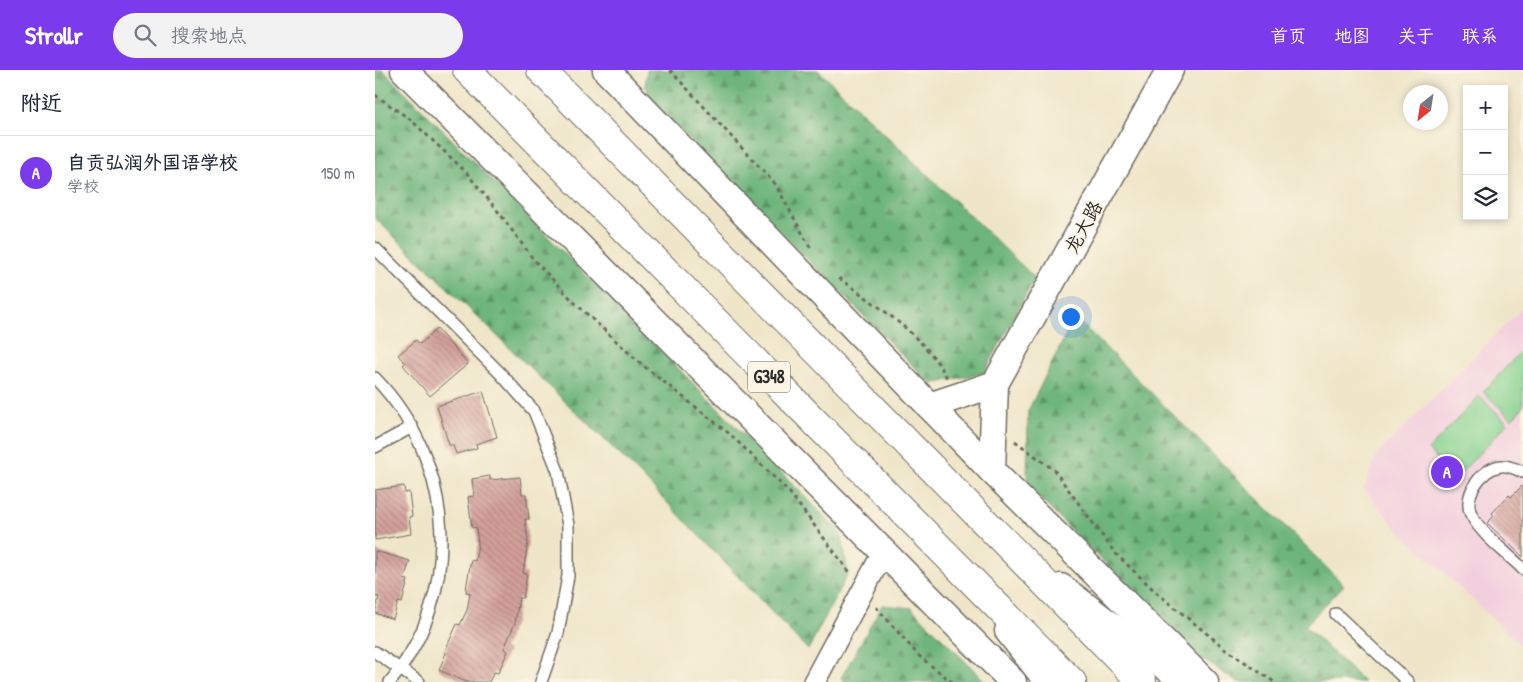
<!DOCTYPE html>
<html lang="zh">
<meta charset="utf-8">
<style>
body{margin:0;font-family:"Patrick Hand","LXGW WenKai TC",sans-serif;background:#f2f2f3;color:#1f2937}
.controls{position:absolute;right:15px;top:15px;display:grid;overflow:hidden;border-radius:0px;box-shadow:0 2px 8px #0003}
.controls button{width:45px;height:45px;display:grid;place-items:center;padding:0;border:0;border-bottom:1px solid #e0e1e3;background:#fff;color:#1f2937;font:25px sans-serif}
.compass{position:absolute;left:1028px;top:15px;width:45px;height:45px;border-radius:50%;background:#fff;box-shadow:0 2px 8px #0003;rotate:210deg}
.you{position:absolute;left:695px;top:246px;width:18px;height:18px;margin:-12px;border:4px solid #fff;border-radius:50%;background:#1a73e8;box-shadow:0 0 0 8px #1a73e833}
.badge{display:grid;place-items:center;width:32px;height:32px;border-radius:50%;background:#7c3aed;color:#fff;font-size:16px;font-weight:700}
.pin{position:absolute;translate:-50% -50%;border:2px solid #fff;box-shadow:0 1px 5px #0006}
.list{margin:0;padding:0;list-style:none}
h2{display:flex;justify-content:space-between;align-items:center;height:65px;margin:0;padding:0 20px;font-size:21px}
h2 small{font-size:16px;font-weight:400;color:#747a83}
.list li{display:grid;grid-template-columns:32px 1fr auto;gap:15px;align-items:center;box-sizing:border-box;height:75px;padding:0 20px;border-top:1px solid #e0e1e3}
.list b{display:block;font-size:19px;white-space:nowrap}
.list p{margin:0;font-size:16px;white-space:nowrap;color:#747a83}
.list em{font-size:16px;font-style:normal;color:#747a83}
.icon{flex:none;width:28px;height:28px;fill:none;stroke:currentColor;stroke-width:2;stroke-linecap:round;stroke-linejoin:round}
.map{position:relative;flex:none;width:1148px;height:612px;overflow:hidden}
header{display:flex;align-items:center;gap:30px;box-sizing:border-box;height:70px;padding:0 25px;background:#7c3aed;color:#fff}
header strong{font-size:24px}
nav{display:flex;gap:28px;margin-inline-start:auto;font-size:18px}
.search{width:350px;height:45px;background:#f2f2f3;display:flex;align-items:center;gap:12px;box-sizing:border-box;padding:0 18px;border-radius:28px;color:#747a83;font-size:19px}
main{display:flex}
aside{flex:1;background:#fff}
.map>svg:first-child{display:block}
</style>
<header>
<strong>Strollr</strong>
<div class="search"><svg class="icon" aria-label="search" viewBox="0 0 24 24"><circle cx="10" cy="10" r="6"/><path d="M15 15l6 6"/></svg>搜索地点</div>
<nav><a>首页</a><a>地图</a><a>关于</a><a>联系</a></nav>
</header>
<main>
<aside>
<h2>附近<small></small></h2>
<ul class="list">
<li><span class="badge">A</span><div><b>自贡弘润外国语学校</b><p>学校</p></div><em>150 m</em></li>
</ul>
</aside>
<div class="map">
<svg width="1148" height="612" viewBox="0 0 1148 612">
<defs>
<pattern id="forest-firs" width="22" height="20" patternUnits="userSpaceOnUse" patternTransform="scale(1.25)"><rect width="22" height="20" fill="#6db57b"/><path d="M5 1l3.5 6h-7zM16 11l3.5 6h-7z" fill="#5a9365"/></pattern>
<pattern id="building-back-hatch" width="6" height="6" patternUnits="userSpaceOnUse" patternTransform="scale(1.25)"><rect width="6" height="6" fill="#d3a09b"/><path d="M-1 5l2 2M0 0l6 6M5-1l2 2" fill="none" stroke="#ab837f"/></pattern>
</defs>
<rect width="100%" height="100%" fill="#fcf5e5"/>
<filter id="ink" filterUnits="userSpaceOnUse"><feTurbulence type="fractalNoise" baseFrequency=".02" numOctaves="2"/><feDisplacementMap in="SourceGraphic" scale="10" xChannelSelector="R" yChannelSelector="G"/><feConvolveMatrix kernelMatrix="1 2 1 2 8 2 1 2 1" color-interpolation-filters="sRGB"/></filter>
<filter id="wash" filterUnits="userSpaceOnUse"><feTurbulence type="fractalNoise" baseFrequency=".0096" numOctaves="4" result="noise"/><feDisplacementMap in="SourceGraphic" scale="20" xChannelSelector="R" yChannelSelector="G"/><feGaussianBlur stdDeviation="1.12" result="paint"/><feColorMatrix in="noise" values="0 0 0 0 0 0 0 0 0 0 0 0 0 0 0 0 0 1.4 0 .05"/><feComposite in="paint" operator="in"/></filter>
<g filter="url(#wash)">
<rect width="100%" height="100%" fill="#efe6c9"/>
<polygon fill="#f3cfde" points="1148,237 1148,577 1022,459 989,419 1002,385"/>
<g fill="url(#forest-firs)" stroke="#4c7053">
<polygon points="0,0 8,0 466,463 473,503 433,580 264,403 0,148"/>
<polygon points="272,0 443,0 660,208 609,303 556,314 279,34 270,15"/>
<polygon points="700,247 969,515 930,556 989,612 862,612 826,588 652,416 653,341"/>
<polygon points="507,535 537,538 611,612 470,612 466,608"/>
</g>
<g fill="#87d391" stroke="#597f5e">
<polygon points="1148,279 1148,337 1137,349 1108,322"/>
<polygon points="1104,326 1133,353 1082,407 1053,380"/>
</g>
<g id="blocks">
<g fill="url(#building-back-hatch)">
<polygon points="62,259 93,294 55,326 28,295 30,293 23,285 41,270 45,274"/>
<polygon points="108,321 122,367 101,374 102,378 81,384 78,375 74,375 62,336"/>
<polygon points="115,406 115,410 145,407 147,424 151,424 154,449 150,449 153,472 148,503 152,504 148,528 144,528 140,553 129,579 133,581 123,603 119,602 114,612 91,612 64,600 71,583 69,583 82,554 85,555 92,540 95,523 91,522 92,513 96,490 100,491 103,474 101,457 97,458 93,427 99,426 97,409"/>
<polygon points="1148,415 1148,487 1112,453 1119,446 1117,443 1134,425 1136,427"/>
<polygon points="29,416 30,423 34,422 37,446 34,447 36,464 0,470 0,420"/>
<polygon points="0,481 35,491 29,509 33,510 27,533 23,532 18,549 0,543 4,527 0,526"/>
</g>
</g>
</g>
<g filter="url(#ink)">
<use href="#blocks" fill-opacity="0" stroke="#706c62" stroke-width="1"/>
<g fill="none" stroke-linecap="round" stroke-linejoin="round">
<g stroke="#706c62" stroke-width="14">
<g id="service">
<polyline points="0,178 126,304 159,341 183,401 193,455 193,506 183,563 166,612"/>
<path d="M0,308C80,391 90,522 15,612"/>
<polyline points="0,377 37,357"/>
<path d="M1148,402C1141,399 1133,395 1126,396C1106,398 1086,428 1097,446C1108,466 1132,483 1148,499"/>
<polyline points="961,544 1033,612"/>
<polyline points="0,582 44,612"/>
</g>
</g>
<g stroke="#706c62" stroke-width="24">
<polyline id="minor" points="439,612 508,483"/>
</g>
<g stroke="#706c62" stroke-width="29">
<g id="tertiary">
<polyline points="29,0 638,612"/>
<polyline points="231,0 617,401 830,612"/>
<polyline points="620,314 795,0"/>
<polyline points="554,336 620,314 617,401"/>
<polyline points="686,517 810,612"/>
<polyline points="633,561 673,612"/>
</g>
</g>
<g stroke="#706c62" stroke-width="30">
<g id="trunk">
<polyline points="92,0 697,612"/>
<polyline points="166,0 767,612"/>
</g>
</g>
<g stroke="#706c62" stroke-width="3" stroke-dasharray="4 4" stroke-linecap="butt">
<polyline points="295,0 401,115 437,181"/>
<polyline points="0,25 36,50 90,101 126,145 158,189 201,234 265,293 356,365 414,422 476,504"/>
<path d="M464,208C501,235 551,267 572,308"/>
<polyline points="640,371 679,400 740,483 782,523 852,580 899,612"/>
<polyline points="501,537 544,586 577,612"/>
</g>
<use href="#service" stroke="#fff" stroke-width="11"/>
<use href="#minor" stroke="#fff" stroke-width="21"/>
<use href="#tertiary" stroke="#fff" stroke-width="26"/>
<use href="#trunk" stroke="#fff" stroke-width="28"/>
</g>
</g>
<g text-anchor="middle" stroke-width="4" stroke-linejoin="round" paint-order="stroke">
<rect fill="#fcf5e5" stroke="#6a6863" stroke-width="1" x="373" y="291.5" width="42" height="31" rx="4"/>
<g font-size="18" font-weight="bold" fill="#2b2b2b">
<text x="394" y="313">G348</text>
</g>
<g font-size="19" fill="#2b2b2b" stroke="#fcf5e5">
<text transform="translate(708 157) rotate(-61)" y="7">龙大路</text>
</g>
</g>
</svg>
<div class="controls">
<button>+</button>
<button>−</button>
<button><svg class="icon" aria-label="layers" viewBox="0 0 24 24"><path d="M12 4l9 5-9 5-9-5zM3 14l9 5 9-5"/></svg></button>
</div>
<svg class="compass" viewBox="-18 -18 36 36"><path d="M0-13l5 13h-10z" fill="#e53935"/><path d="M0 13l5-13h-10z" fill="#747a83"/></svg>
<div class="you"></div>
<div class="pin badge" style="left:1072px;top:402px">A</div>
</div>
</main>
